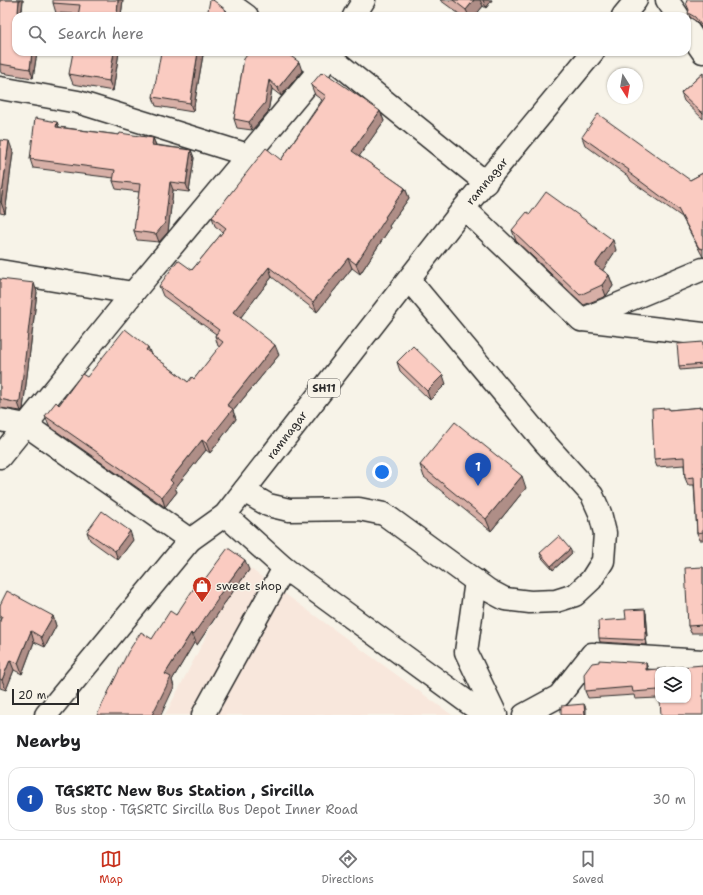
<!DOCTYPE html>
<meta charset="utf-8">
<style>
body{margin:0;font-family:"Shantell Sans",sans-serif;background:#f2f2f2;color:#202124}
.controls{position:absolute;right:12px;bottom:12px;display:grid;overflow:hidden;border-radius:8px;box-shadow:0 1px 3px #0004}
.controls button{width:36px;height:36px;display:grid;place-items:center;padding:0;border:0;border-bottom:1px solid #e0e0e0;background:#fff;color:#202124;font:20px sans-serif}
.compass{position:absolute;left:607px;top:68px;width:36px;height:36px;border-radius:50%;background:#fff;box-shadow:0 1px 3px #0004;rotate:169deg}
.scale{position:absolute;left:12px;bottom:10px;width:67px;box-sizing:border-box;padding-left:4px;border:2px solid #2b2b2b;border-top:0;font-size:11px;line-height:14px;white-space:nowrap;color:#2b2b2b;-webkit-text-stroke:3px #f7f3e8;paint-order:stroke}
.you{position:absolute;left:382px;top:472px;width:14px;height:14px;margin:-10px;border:3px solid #fff;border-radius:50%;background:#1a73e8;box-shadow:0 0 0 6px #1a73e833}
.badge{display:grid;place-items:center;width:26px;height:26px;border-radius:50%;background:#c8321e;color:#fff;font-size:13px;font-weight:700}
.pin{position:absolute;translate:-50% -33px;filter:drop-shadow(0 1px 2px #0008)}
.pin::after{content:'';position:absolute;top:21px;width:14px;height:12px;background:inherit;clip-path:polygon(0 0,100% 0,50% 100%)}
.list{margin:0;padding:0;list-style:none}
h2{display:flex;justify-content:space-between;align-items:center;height:52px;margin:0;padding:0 16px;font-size:17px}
h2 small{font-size:13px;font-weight:400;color:#757577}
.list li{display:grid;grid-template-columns:26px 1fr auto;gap:12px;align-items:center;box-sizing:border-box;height:64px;margin:0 8px 8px;padding:0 8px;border:1px solid #e0e0e0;border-radius:12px}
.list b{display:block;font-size:15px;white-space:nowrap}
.list p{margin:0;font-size:13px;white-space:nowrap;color:#757577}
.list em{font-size:13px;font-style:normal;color:#757577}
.icon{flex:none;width:22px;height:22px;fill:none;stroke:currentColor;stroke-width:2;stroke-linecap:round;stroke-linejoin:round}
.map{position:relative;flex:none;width:703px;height:715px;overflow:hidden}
.search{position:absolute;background:#fff;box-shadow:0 1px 3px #0004;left:12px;right:12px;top:12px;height:44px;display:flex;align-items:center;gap:10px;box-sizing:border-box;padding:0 14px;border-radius:12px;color:#757577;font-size:15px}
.sheet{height:124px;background:#fff}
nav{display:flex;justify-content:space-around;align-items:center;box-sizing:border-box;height:56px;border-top:1px solid #e0e0e0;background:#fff;font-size:11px;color:#757577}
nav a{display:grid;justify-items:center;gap:2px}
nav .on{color:#c8321e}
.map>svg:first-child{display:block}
</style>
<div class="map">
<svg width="703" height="715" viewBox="0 0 703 715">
<rect width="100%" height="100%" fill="#f7f3e8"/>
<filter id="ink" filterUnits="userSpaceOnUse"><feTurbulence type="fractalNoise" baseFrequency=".025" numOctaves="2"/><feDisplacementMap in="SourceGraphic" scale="8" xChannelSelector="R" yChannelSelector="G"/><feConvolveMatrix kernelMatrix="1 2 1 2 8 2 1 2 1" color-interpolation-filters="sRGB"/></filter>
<g filter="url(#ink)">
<polygon fill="#f8e7dc" points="244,564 452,715 165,715"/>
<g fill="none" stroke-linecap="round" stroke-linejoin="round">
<g stroke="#2b2b2b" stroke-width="25">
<g id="minor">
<polyline points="225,0 247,16"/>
<polyline points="667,0 678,16"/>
<polyline points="354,16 364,0"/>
<polyline points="687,29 703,52"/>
<polyline points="297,52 320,69"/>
<polyline points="329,56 486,183"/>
<polyline points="0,88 78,102 248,155"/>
<polyline points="464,208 581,320 703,269"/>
<polyline points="0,271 133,293"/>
<polyline points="583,320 703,334"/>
<polyline points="0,420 26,425 190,540"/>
<polyline points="0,457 133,293 320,69 331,52"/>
<polyline points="244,491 268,505 289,510 359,509 384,514 488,590 505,599 530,602 556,601 575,595 591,580 603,561 605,533 600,513 592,495 546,444 409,280"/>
<polyline points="225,515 284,568 485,715"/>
<polyline points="476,581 466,652 496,715"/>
<polyline points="203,715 284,568"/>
<polyline points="524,715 559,696 592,654 703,661"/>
</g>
</g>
<g stroke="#2b2b2b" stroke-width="25">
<g id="major">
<polyline points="623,16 636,0"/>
<polyline points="46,715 190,540 225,515 464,208 593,52"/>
</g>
</g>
<use href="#minor" stroke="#f7f3e8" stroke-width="22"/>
<use href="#major" stroke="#f7f3e8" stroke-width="22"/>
</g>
<g fill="#d7afa6" stroke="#2b2b2b">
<polygon points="0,0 23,0 22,13 39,15 39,16 16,16 37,52 33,78 1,73 0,69"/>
<polygon points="123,0 121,16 78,16 79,14 56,13 53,3"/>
<polygon points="440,0 492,0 486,8 483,6 475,16 462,16"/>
<polygon points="703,0 703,30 697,22 690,17 688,13"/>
<polygon points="119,52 113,91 73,84 69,74"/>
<polygon points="203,55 193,112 156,106 153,97"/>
<polygon points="244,59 302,71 281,96 272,89 268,112 252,130 237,128 234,119"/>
<polygon points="703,73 703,119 684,101 681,93"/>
<polygon points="311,85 380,111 384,121 359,156 405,188 409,198 389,226 390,228 360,274 352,268 317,312 272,277 240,318 279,355 233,411 236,419 210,453 206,450 175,488 177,492 165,507 49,426 45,416 59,405 87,377 150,353 188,382 194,379 220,347 218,346 215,336 216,334 163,296 159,286 192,270 223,232 215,226 212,217 281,160 322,100 315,95"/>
<polygon points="57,122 59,127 119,135 153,138 156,145 191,150 194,158 189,192 173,190 168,232 159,242 137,240 134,231 139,192 116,189 113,181 114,178 33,168 30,159"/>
<polygon points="582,137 690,180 703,173 703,257 682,217 631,181 629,177 585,145"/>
<polygon points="0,140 13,152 5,214 0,213"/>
<polygon points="530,214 616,250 602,270 609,275 613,286 606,296 584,305 516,241 512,230"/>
<polygon points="0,279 37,292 23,409 21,411 0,408"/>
<polygon points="703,342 703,368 680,370 679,366"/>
<polygon points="397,362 446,384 430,400 400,371"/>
<polygon points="703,407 703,540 700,540 697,533 694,485 688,485 685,478 684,465 657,467 654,459 669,410"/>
<polygon points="420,465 526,488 491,531 424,477"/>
<polygon points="87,532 133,540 118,560 90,540"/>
<polygon points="540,553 572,553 553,570 542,558"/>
<polygon points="703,567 703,633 691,633 688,626"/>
<polygon points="249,570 221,608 221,609 197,645 194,643 172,680 174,687 152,639 176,615 199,587"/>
<polygon points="0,605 53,616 56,626 45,647 34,642 22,674 14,670 6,690 0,688"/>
<polygon points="646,613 648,637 646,637 647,645 600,642 599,638 626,619"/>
<polygon points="646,663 648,670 658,670 658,698 635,699 634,695 588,698 585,691"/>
</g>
<g fill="#af8e87" stroke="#2b2b2b">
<polygon points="19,0 23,0 21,16 18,12"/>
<polygon points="118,0 123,0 121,16 117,16"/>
<polygon points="474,0 480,0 483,6 475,16 469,16 466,10"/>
<polygon points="483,0 492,0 486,8"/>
<polygon points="226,10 229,16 225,16"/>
<polygon points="32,52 37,52 33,78 30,69"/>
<polygon points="114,52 119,52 113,91 109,81"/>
<polygon points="198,52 201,52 203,55 193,112 190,103"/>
<polygon points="299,62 302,71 281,96 278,88"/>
<polygon points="269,80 272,89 268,112 252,130 249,122"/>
<polygon points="380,111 384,121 356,161 352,151"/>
<polygon points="57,122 60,130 56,127"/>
<polygon points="153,138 156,146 152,145"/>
<polygon points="9,141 13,152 5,214 1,202"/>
<polygon points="191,150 194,158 189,192 186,184"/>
<polygon points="170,182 173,190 168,232 159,242 156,234"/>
<polygon points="405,188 409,198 389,226 390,228 360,274 356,264 385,217"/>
<polygon points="613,240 616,250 599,276 595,265"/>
<polygon points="348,258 352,268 317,312 313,302"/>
<polygon points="269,267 272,277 237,322 233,312"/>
<polygon points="609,275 613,286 606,296 602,285"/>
<polygon points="34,283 37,292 23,409 21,411 18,403"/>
<polygon points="275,345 279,355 233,411 236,419 210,453 206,443 227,405"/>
<polygon points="148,347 152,357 146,350"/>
<polygon points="443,375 446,384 430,400 427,391"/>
<polygon points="202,440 206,450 175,488 177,492 165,507 162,497 170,480"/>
<polygon points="522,476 526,488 491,531 486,519"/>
<polygon points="130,531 133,540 118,560 115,551"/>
<polygon points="570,549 572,553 553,570 551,566"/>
<polygon points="245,560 249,570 221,608 221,609 197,645 193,635 217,598"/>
<polygon points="645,609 646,613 648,637 646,632"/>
<polygon points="53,616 56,626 45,647 41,637"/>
<polygon points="31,631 34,642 22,674 18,663"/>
<polygon points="645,632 646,637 647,645 645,640"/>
<polygon points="191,633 194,643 172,680 174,687 161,715 152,715 165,674"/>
<polygon points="10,660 14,670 6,690 2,680"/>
<polygon points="646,663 648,670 646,670"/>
<polygon points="584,704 586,708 586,715 585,715"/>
</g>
<g fill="#facbc1" stroke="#2b2b2b">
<polygon points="0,0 19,0 18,12 39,15 39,16 16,16 16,52 32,52 30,69 0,64"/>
<polygon points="53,0 118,0 117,16 78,16 80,5 53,3"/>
<polygon points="210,0 213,0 226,10 225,16 207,16"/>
<polygon points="453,0 474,0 466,10"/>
<polygon points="687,0 703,0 703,27 701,25 695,17 688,13 689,10 686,3"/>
<polygon points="73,52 114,52 109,81 69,74"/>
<polygon points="161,52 198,52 190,103 153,97"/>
<polygon points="249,52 285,52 299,62 278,88 269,80 265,103 249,122 234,119 244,59"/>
<polygon points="324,72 380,111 352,151 405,188 385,217 386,218 356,264 348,258 313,302 269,267 233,312 275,345 227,405 233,409 206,443 202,440 170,480 173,483 162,497 45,416 56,402 59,405 82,374 87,377 125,329 148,347 146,350 188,382 192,377 194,379 223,342 215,336 219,330 159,286 178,260 192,270 226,228 212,217 266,148 281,160 326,96 311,85 321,73 322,74"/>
<polygon points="703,73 703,114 681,93"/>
<polygon points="598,114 690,180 703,173 703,249 699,248 678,209 628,172 629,170 582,137"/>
<polygon points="35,118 57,122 56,127 119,135 120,133 153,138 152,145 191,150 186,184 170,182 165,223 156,234 134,231 140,184 113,181 115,170 30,159"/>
<polygon points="0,140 9,141 1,202 0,202"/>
<polygon points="546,192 613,240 595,265 609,275 602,285 580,295 512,230 527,212 530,214"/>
<polygon points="0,279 34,283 20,400 18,403 0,399"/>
<polygon points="703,342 703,364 679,366 677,344"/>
<polygon points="413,346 443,375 427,391 397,362"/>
<polygon points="703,407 703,532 697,533 694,477 685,478 684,457 654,459 652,409 669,408 669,410"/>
<polygon points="455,422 522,476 486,519 420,465"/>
<polygon points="102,511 130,531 115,551 87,532"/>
<polygon points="559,536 570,549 551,566 540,553"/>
<polygon points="228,548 245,560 217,598 218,599 193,635 191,633 165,674 171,677 152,715 97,715 128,652 141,632 152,639 170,611 176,615 196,585 199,587"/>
<polygon points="703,567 703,625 688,626 685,568"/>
<polygon points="7,591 53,616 41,637 31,631 18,663 10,660 2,680 0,679 0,621 2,616 0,615 0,605"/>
<polygon points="645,609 646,632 645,632 645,640 599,638 598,621 626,619 625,610"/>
<polygon points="599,660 646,663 646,670 703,665 703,715 661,715 660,700 688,700 688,670 658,670 658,690 633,692 632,687 585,691 584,674 592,663 599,662"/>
<polygon points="584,704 585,715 561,715 561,706"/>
</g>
</g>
<defs>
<g id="shop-pin" transform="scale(1)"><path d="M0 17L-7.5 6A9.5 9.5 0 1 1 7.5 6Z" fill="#c8321e" stroke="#f7f3e8"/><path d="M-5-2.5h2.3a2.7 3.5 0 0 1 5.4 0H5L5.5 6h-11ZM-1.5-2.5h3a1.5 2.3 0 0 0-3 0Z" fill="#fff"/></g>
</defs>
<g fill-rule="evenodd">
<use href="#shop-pin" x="202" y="586"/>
</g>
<g text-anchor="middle" stroke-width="3" stroke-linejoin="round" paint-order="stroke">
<rect fill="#f7f3e8" stroke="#686764" stroke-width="1" x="308" y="379" width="32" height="18" rx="3"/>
<g font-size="11" font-weight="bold" fill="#2b2b2b">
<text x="324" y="392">SH11</text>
</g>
<g font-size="12" fill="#2b2b2b" stroke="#f7f3e8">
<text transform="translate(487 181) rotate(-50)" y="4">ramnagar</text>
<text transform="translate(287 435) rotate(-52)" y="4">ramnagar</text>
</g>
<g font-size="12" fill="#2b2b2b" stroke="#f7f3e8" text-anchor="start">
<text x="216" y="590">sweet shop</text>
</g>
</g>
</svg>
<div class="controls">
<button><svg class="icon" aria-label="layers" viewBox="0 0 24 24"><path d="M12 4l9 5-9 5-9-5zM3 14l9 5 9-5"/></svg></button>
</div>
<svg class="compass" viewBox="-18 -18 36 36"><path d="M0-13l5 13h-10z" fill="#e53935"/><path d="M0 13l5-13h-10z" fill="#757577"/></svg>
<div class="scale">20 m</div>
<div class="you"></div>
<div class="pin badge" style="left:478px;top:486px;background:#1a4fb4">1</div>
<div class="search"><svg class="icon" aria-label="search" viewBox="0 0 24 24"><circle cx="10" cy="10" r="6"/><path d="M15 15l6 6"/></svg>Search here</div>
</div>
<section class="sheet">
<h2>Nearby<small></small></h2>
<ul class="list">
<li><span class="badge" style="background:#1a4fb4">1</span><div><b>TGSRTC New Bus Station , Sircilla</b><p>Bus stop · TGSRTC Sircilla Bus Depot Inner Road</p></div><em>30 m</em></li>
</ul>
</section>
<nav>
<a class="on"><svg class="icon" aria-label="map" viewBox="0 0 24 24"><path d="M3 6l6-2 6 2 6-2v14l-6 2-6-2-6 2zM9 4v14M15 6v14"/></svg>Map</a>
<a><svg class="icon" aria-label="directions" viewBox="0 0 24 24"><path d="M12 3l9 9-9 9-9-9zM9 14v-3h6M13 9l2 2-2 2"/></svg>Directions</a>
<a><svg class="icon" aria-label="saved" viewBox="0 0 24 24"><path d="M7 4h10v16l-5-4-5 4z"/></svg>Saved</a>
</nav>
